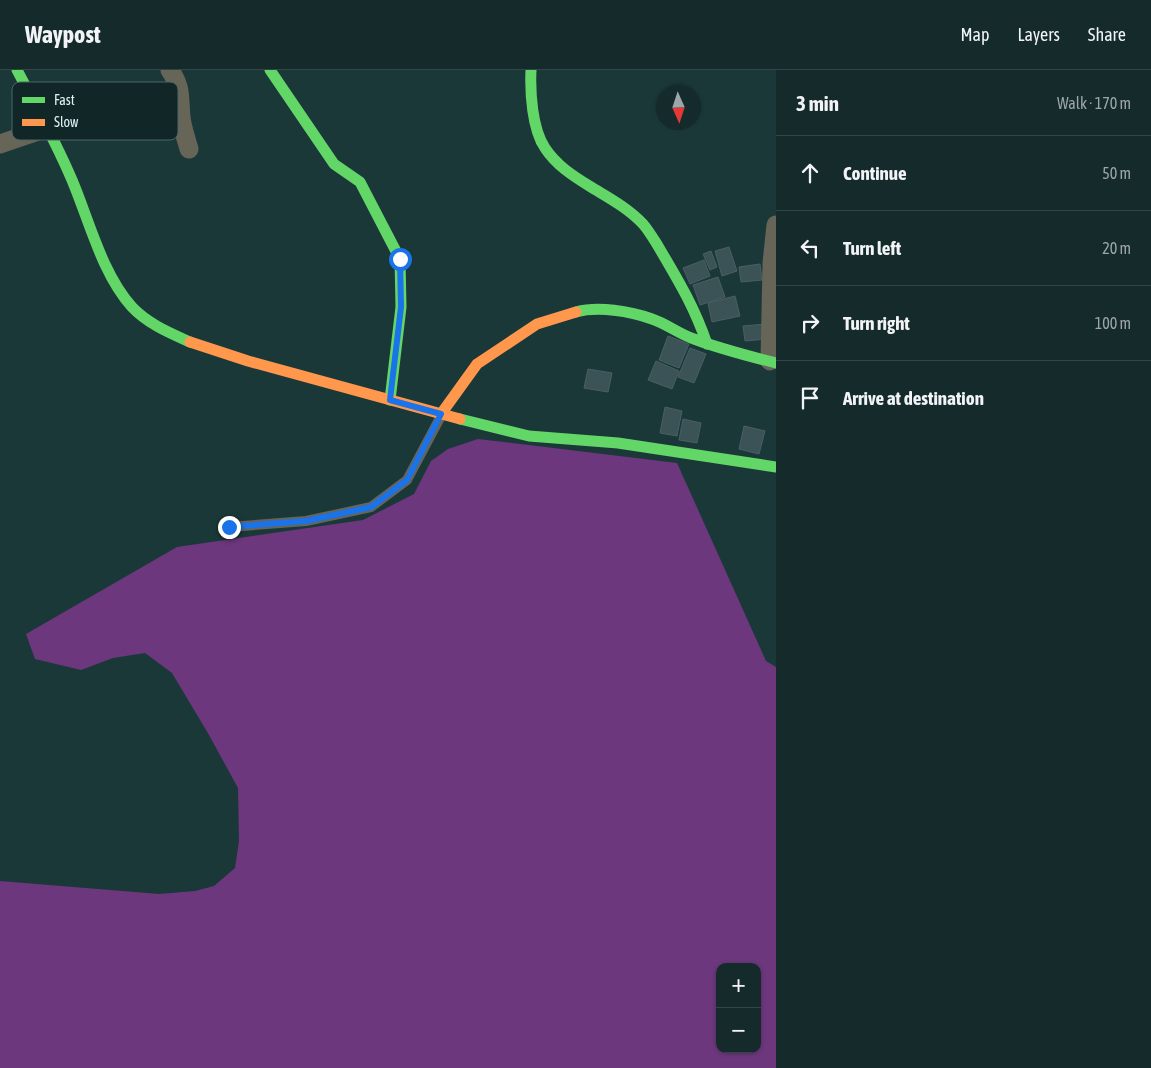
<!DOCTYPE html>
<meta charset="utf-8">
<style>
body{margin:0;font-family:"Asap Condensed",sans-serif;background:#213637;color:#f1f3f6}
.controls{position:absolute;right:15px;bottom:15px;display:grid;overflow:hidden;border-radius:10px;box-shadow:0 1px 4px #0004}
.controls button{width:45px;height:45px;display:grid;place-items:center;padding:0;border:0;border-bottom:1px solid #334647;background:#142a2b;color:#f1f3f6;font:25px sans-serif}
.compass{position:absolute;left:656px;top:15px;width:45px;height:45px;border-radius:50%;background:#142a2b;box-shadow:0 1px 4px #0004;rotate:177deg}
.stop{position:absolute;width:15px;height:15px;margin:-11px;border:4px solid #1a73e8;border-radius:50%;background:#fff}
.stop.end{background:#1a73e8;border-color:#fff;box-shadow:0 1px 5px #0008}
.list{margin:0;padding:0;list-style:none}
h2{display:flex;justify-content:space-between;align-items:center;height:65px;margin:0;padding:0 20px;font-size:21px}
h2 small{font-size:16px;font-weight:400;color:#9da7a9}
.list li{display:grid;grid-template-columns:32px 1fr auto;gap:15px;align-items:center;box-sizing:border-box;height:75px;padding:0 20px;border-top:1px solid #334647}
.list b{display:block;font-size:19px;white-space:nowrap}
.list em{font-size:16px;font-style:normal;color:#9da7a9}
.icon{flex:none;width:28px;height:28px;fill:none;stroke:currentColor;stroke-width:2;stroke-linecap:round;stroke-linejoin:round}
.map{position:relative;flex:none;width:776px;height:998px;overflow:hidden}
header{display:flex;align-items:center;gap:30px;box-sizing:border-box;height:70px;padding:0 25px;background:#142a2b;border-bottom:1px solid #334647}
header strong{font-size:24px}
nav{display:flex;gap:28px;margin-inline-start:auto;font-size:18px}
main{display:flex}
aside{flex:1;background:#142a2b}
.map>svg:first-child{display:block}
</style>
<header>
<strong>Waypost</strong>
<nav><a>Map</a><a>Layers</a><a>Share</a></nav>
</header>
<main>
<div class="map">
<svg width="776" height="998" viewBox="0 0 776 998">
<rect width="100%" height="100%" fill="#1b3839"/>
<path fill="#6c377c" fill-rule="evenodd" d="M478,369L677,393L766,591L776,597V998H0V811L159,824L195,821L214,816L235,798L239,771L238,718L209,665L172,603L145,583L113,588L81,600L35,589L26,564L177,477L363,450L414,424L431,391L448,379ZM720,897H757V979H720Z"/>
<g fill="#3b5356" stroke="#4a5f62">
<polygon points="729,177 737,201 722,206 715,181"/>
<polygon points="711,181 717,197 710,200 703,184"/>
<polygon points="704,190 710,206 690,214 683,198"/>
<polygon points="760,194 762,210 741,212 739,197"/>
<polygon points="718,207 725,227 700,235 693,215"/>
<polygon points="735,226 740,246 712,252 708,233"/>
<polygon points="766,254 767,269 745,271 743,256"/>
<polygon points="668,266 689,274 679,298 659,290"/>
<polygon points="690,278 706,284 694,313 678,307"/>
<polygon points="656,291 679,301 672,319 648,310"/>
<polygon points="588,299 612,303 608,322 584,318"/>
<polygon points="665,337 682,341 677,366 660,363"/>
<polygon points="683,349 701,353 697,373 679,370"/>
<polygon points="744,356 765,361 759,384 739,379"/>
</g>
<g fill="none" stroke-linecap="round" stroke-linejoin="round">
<polyline stroke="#676458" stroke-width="10" points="229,457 306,451 371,437 407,410 441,346"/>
<g stroke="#676458" stroke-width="19">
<path d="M170,0C182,18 179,27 181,47C182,57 186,68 189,79"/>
<polyline points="0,74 47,58"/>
<polyline points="770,291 772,193 776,155"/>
</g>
<g stroke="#63d668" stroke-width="11">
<path d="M17,0C36,36 56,72 72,110C89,150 102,204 132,237C148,254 170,263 190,272"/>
<polyline points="270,0 334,94 360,112 400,189 401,237 390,330"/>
<path d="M531,0C530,22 532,59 545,78C556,95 573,106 591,117C609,128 628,138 643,154C649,161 653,168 658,176C678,210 694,236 707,274"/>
<path d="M576,242C598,236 630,241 652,249C667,254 679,264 694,269C721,279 748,286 776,293"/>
<polyline points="460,349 529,366 618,373 776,397"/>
</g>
<g stroke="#ff974d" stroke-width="11">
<polyline points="190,272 248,291 460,349"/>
<polyline points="441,344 477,294 537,254 576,242"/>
</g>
</g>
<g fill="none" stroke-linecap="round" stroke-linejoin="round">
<polyline stroke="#1a73e8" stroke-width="6" points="229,457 306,451 371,437 407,410 441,344 390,330 401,237 400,189"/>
</g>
<rect x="12" y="12" width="166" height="58" rx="8" fill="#112627" stroke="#4d6464" stroke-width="1"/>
<rect x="22" y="27" width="23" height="6" fill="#63d668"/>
<rect x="22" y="49" width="23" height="7" fill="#ff974d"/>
<g font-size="14" fill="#daf3f4">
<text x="54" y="35">Fast</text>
<text x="54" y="57">Slow</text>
</g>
</svg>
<div class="controls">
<button>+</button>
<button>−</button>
</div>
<svg class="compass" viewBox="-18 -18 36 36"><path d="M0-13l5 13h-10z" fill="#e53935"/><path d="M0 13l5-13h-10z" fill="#9da7a9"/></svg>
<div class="stop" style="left:400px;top:189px"></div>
<div class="stop end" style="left:229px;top:457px"></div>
</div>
<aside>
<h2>3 min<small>Walk · 170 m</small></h2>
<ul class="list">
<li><svg class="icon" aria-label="ahead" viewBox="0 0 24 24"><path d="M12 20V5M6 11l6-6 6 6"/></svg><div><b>Continue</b></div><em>50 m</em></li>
<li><svg class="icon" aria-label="left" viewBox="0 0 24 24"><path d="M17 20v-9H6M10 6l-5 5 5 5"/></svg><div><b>Turn left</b></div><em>20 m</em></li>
<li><svg class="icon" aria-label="right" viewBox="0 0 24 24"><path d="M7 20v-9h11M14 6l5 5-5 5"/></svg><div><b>Turn right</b></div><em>100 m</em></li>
<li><svg class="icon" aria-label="arrive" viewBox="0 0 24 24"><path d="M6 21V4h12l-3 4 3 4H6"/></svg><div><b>Arrive at destination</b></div></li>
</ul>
</aside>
</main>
